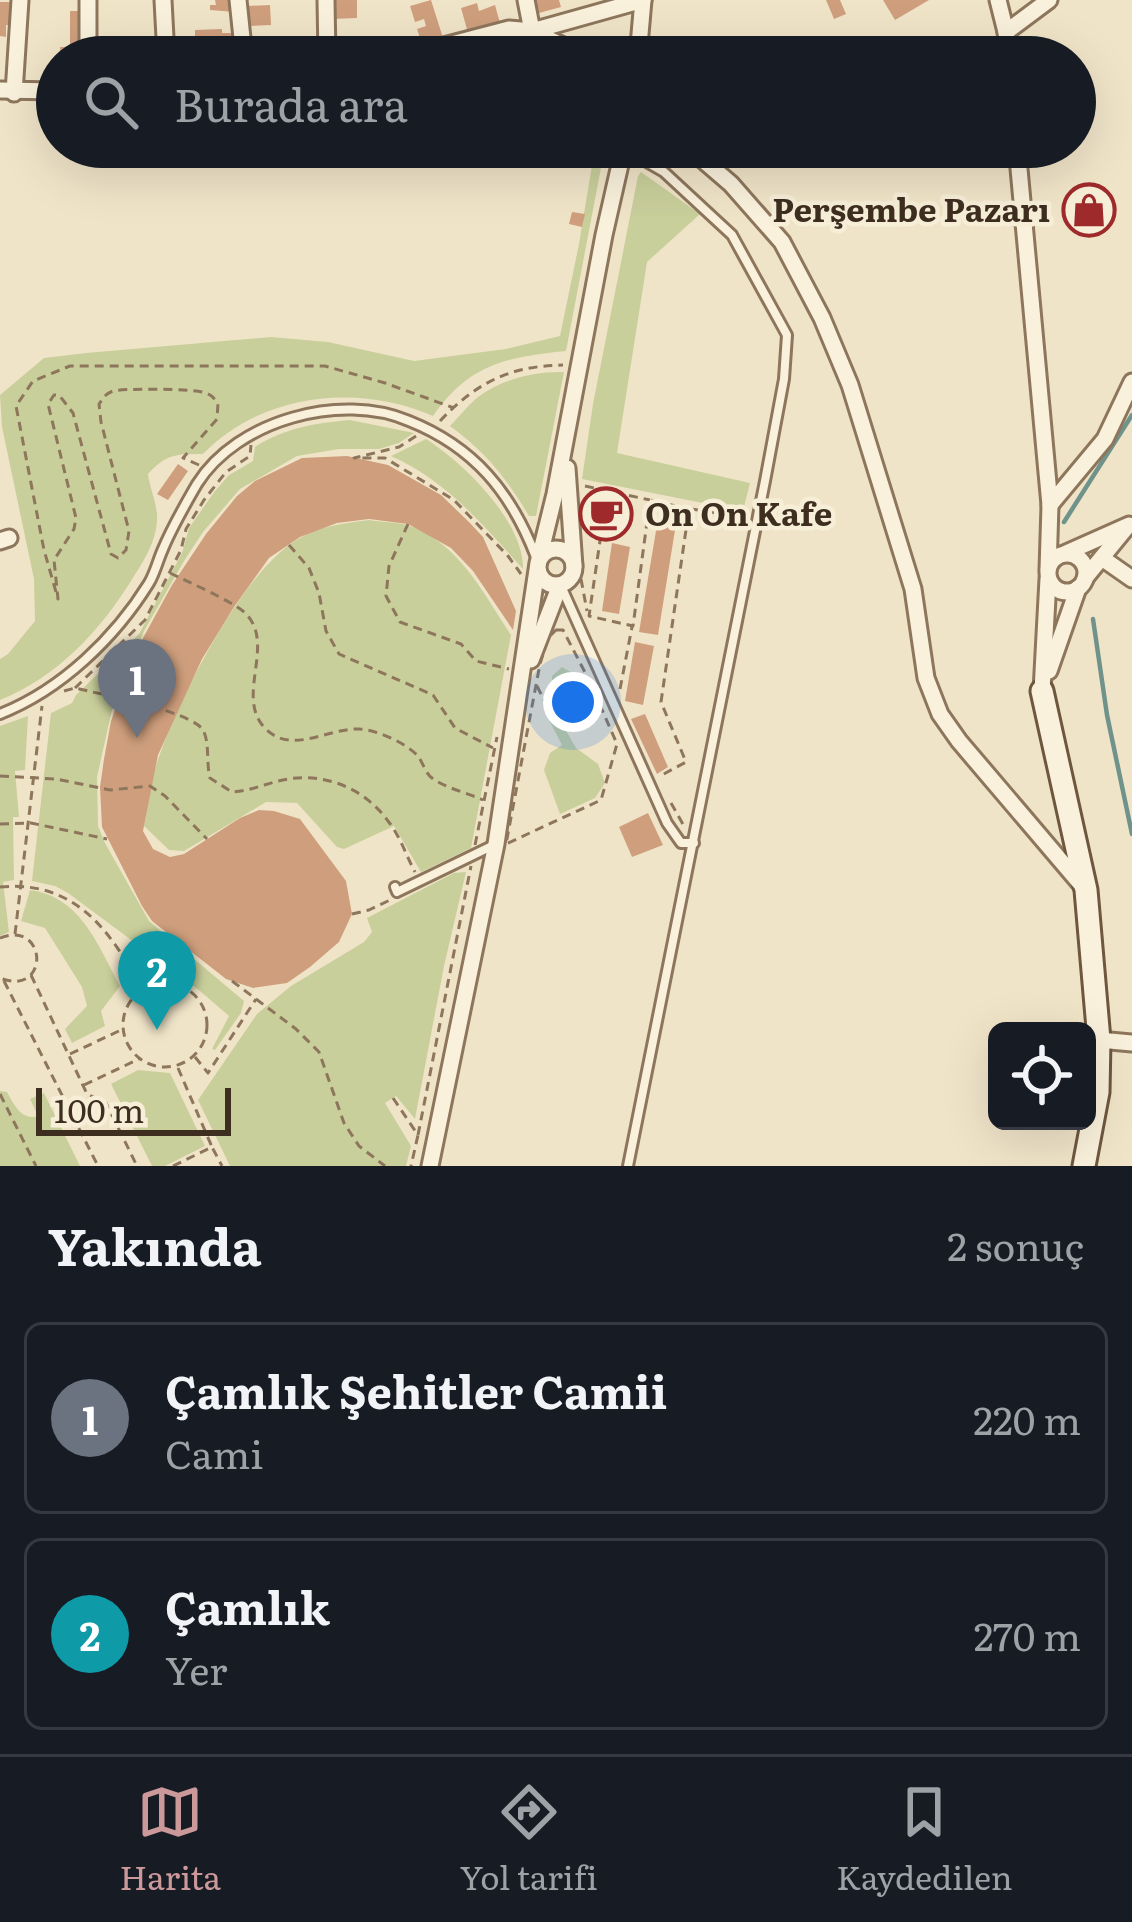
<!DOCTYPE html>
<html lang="tr">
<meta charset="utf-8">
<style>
body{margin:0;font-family:Literata,serif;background:#20242c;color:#f1f3f6}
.controls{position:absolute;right:36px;bottom:36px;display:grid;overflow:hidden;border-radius:18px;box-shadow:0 12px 48px #0002}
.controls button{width:108px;height:108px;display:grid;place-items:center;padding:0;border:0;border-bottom:3px solid #363941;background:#171b24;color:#f1f3f6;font:60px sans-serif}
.scale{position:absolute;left:36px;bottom:30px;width:195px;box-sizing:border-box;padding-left:12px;border:6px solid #3d2e20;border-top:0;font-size:33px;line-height:42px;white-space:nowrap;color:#3d2e20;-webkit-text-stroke:9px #f7eed8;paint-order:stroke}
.you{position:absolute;left:573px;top:702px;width:42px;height:42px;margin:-30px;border:9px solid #fff;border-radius:50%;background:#1a73e8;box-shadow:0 0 0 18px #1a73e833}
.badge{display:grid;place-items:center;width:78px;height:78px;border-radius:50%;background:#cc999b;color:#fff;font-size:39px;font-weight:700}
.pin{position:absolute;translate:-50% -99px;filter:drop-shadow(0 3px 6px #0008)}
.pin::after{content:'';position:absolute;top:63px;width:42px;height:36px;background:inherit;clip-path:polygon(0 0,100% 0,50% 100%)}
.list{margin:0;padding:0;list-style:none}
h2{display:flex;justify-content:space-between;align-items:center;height:156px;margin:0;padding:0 48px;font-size:51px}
h2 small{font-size:39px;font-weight:400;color:#9ea1a6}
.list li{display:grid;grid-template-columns:78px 1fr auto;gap:36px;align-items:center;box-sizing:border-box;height:192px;margin:0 24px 24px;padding:0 24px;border:3px solid #363941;border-radius:18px}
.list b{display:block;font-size:45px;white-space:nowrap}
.list p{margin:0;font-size:39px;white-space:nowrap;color:#9ea1a6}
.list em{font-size:39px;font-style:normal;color:#9ea1a6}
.icon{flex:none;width:66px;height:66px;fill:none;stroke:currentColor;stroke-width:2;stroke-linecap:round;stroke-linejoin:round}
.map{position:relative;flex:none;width:1132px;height:1166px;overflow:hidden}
.search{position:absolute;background:#171b24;box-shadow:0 12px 48px #0002;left:36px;right:36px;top:36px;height:132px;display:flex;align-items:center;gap:30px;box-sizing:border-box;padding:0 42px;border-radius:66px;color:#9ea1a6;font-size:45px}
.sheet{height:588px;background:#171b24}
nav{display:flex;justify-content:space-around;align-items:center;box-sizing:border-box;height:168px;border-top:3px solid #363941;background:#171b24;font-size:33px;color:#9ea1a6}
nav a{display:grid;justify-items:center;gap:6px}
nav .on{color:#cc999b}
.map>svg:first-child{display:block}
</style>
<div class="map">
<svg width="1132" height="1166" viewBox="0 0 1132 1166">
<rect width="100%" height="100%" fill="#f0e4c8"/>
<g fill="#c9cf9b">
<path d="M595,147H605L566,351C507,357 469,364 433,416C358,383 262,393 203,454C176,454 166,454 148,474C150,489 158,506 157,520C156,543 143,562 131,581C99,632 57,677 0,700V659L8,654L35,621L34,579L2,427L0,395L44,358L86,353L271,337L328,342L414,361L506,349L560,336L579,244Z"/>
<polygon points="641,172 700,214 647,262 617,453 750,483 743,511 582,479 593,404 638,176"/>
<path d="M564,372L536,516H529C506,478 487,453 450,426C459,417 468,405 478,397C502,379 535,371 564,372Z"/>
<path d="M350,420L414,433L399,443L379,449H339L297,456L240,489L203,532L184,561L144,631L112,710L97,777L98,826L105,843L149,921L244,1001L241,1013L215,1050L212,1049L229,1016L200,991L68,893L55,886L32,881L51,713L72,703L76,695L139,634L182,553L189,528L215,491L229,475L253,461L255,447C284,428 316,423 350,420Z"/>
<path d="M426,439C464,463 524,522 523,569C483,525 447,481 391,456Z"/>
<path d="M369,520C381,522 396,522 407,525C459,542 483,593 511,635L471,848L421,872L394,826L344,849L337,847L297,803L266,802L184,851L169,850L144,826C149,802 151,777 160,754C181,694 244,570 298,539C320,526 345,523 369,520Z"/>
<polygon points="562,667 572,673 588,708 561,722 576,748 598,764 605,783 595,798 560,814 544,770 550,753 562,745 548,718 560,712 552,688 552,676"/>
<polygon points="28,716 25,770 15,771 19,817 13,817 14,880 3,882 9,932 0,936 0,726"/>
<polygon points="466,872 444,966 415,1119 396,1096 385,1103 411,1146 406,1166 230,1166 198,1100 257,1014 291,986 364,942 372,932 367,918 454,873"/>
<path d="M30,890C81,897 98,945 120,986L101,1011L105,1026L72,1043L65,1029L87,1006L82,987L45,928L21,921Z"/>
<polygon points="138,1070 170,1073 205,1146 165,1166 152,1166 111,1084"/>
<path d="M0,1091L7,1092C14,1105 22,1121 38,1116L30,1099L44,1093L80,1166H0Z"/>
</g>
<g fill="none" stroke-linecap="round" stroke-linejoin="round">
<g stroke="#6f938a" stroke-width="4.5">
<polyline points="1064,522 1132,415"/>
<polyline points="1093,619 1107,715 1132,834"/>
</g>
</g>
<g fill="#cf9f7d">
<polygon points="215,0 234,0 234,12 210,10 210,5 216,5"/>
<polygon points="331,0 357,0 357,18 331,19"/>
<polygon points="431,0 443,38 422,44 417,29 426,26 424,19 415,22 410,6"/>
<polygon points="535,0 559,0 561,7 539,13"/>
<polygon points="826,0 840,0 846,14 834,19"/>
<polygon points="883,0 929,0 895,20"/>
<polygon points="0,2 10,2 10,25 6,25 6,37 0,36"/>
<polygon points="477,3 479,11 495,5 500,23 468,33 461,8"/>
<polygon points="270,5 271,25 248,26 247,6"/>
<polygon points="70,11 81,11 81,46 78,47 78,57 61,57 60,47 70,47"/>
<polygon points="222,29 222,33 236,33 236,49 195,50 195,30"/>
<polygon points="826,41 832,53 824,57 806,57 804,53"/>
<polygon points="572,212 585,214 582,227 569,224"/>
<polygon points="347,456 388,465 441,495 470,523 483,537 516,611 513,630 473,571 451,548 408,524 369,519 337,523 300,537 269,558 234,607 202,659 158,755 143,831 153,849 170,857 184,854 240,818 259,810 274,811 300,819 346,881 352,914 339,942 310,967 287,983 253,988 226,979 152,921 142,906 102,827 100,787 104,759 111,721 137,649 172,585 206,534 237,496 255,481 302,458"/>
<polygon points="178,464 188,471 168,500 157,494"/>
<polygon points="658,519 676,524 658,635 639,632"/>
<polygon points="612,543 630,547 619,614 602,611"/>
<polygon points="635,642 654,646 643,705 625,701"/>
<polygon points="645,714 668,767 657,774 631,719"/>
<polygon points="648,813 663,845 632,857 619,827"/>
</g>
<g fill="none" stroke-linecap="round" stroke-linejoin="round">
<g stroke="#8d765c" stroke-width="14">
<g id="service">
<polyline points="624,149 664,172 732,235 787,335 784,379 765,481 628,1166"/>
<polyline points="561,586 667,823 681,843 694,843"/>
<path d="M0,714C61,690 115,638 149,583C155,573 158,560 163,549C172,527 185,505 197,484C237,420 341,392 409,421C474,447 511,492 536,557"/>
<polyline points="395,887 397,892 494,845"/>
</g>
</g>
<g stroke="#8d765c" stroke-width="21">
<g id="minor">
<polyline points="163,0 166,57"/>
<polyline points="238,0 244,57"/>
<polyline points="326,0 327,57"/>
<polyline points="526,0 532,31 643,0"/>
<polyline points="998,0 1006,32 1009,57"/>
<polyline points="1006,32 1049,0"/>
<polyline points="88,57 88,0"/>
<polyline points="402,57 509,29 532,31 586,57"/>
<polyline points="638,57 643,0"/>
<polyline points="0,90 57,91"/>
<polyline points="14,93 20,0"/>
<polyline points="688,147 731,184 782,242 822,318 850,385 913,589 926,678 940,714 959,741 1084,888"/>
<polyline points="1017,147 1050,505 1048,570"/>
<polyline points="567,468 574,566"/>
<polyline points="1050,505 1105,439 1132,382"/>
<polyline points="0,541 9,538"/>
<circle cx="556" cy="567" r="18"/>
<polyline points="1066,553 1129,525"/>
<circle cx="1067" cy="573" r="19"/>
<polyline points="1102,558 1132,579"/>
<polyline points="1085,578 1126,528"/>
<polyline points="531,660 560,585"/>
<polyline points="1049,671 1078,588"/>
<polyline points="1042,691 1048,579"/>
<polyline points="1099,1040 1132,1043"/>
<polyline points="430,1166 496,844 538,563 555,494 604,235 624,147"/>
</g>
</g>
<g stroke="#6f573f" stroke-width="27">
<polyline id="secondary" points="1042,691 1086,890 1099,1040 1098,1092 1084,1166"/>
</g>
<g stroke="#8d765c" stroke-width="3" stroke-dasharray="9 6" stroke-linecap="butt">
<path d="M440,421C477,382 510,366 563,365"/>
<polyline points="416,436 399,447 354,458 385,458 454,500 508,556 521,574"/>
<path d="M199,465L183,458L217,419L218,403C211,395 212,395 202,392C189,389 126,388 113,391C105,394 104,397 99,404L101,422L129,531L126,550L118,558L111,554L73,413L59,395H54L48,404L76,518L74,529L54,560L58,599L44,550L16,406L33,381L70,366H325L385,383L454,408"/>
<polyline points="585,486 650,500"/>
<polyline points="691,509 746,517"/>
<polyline points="408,524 389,566 386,596 400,622 461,644 476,661 509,669"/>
<polyline points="588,530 601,534 589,616 633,626 650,500 689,509 661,702 686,762 660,776"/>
<polyline points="289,545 309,568 319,593 326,631 339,654 433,695 455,728 493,748"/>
<path d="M170,573C188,582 230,600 244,612C277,642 236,694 263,726C290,757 326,728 359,729C377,730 404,742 417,755C423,762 425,773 432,778C445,788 468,793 483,800"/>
<polyline points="581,579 587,611"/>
<polygon points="556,630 563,630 589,680 617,744 601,800 506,844 540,664 548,638"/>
<polyline points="537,686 552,716"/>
<polyline points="75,688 145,620 181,550 186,529 204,500 226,472 250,456 251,445"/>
<polyline points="620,689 632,627"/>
<path d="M64,691L75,688C99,694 191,711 203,730C210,743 206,763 210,778L232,792C252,791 269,782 288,779C327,773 365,789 388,821C400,836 406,855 415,872"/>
<polyline points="0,776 56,779 110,790 150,786 165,796 207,839"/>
<polyline points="671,803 684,826"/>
<polyline points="0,824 31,823 107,839"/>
<polyline points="475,845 497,737"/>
<path d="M0,887C75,880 110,930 142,989"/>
<polyline points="352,914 369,910 390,900"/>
<polyline points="15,934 42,706"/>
<path d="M0,938C48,919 50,998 0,978"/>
<polyline points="31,975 87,1094 106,1103 137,1166"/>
<polyline points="4,981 98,1166"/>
<polyline points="232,981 296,1029 319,1052 344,1123 359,1146 385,1166"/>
<circle cx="165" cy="1025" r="42"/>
<polyline points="70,1054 121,1030"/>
<polyline points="195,1057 208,1073 256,999"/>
<polyline points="178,1068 212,1147"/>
<polyline points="84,1085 139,1059"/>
<polyline points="0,1094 36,1166"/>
<polyline points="393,1098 418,1135 411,1166"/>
<polyline points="418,1135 471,866"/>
<polyline points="173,1166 212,1147 222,1166"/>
</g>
<use href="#service" stroke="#faf1dc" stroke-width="8"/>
<use href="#minor" stroke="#faf1dc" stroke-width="15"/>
<use href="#secondary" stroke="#faf1dc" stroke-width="21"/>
</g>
<defs>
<g id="shop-ring" transform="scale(2.7)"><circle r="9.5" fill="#f7eed8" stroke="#9e2a2b" stroke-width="1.5"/><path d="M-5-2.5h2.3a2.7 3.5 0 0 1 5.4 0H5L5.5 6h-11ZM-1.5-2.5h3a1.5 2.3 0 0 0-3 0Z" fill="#9e2a2b"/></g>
<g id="cafe-ring" transform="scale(2.7)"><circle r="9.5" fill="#f7eed8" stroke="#9e2a2b" stroke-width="1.5"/><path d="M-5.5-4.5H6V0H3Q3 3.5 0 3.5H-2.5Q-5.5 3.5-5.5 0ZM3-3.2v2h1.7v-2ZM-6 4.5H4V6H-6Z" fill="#9e2a2b"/></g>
</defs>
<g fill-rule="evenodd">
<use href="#shop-ring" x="1089" y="210"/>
<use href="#cafe-ring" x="606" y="514"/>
</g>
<g text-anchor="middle" stroke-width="9" stroke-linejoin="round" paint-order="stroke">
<g font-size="33" font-weight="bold" fill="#3d2e20" stroke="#f7eed8" text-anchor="end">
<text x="1050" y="222">Perşembe Pazarı</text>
<text x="645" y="526" text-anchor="start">On On Kafe</text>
</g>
</g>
</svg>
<div class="controls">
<button><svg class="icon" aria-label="locate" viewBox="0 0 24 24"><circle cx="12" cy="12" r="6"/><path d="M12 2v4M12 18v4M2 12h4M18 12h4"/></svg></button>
</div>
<div class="scale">100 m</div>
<div class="you"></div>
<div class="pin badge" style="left:137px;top:738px;background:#6b7280">1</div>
<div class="pin badge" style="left:157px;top:1030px;background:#0f9aa8">2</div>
<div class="search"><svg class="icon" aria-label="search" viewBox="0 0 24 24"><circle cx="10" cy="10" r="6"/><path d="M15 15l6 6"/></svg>Burada ara</div>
</div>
<section class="sheet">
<h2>Yakında<small>2 sonuç</small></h2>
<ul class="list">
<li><span class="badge" style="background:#6b7280">1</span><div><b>Çamlık Şehitler Camii</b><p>Cami</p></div><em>220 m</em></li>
<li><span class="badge" style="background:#0f9aa8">2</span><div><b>Çamlık</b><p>Yer</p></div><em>270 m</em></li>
</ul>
</section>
<nav>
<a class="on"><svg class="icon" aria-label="map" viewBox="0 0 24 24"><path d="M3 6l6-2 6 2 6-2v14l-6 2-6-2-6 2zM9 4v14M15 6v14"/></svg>Harita</a>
<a><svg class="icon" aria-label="directions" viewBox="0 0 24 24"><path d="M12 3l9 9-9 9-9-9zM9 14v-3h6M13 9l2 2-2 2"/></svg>Yol tarifi</a>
<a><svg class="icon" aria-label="saved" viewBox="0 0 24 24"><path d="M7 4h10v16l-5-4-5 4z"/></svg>Kaydedilen</a>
</nav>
